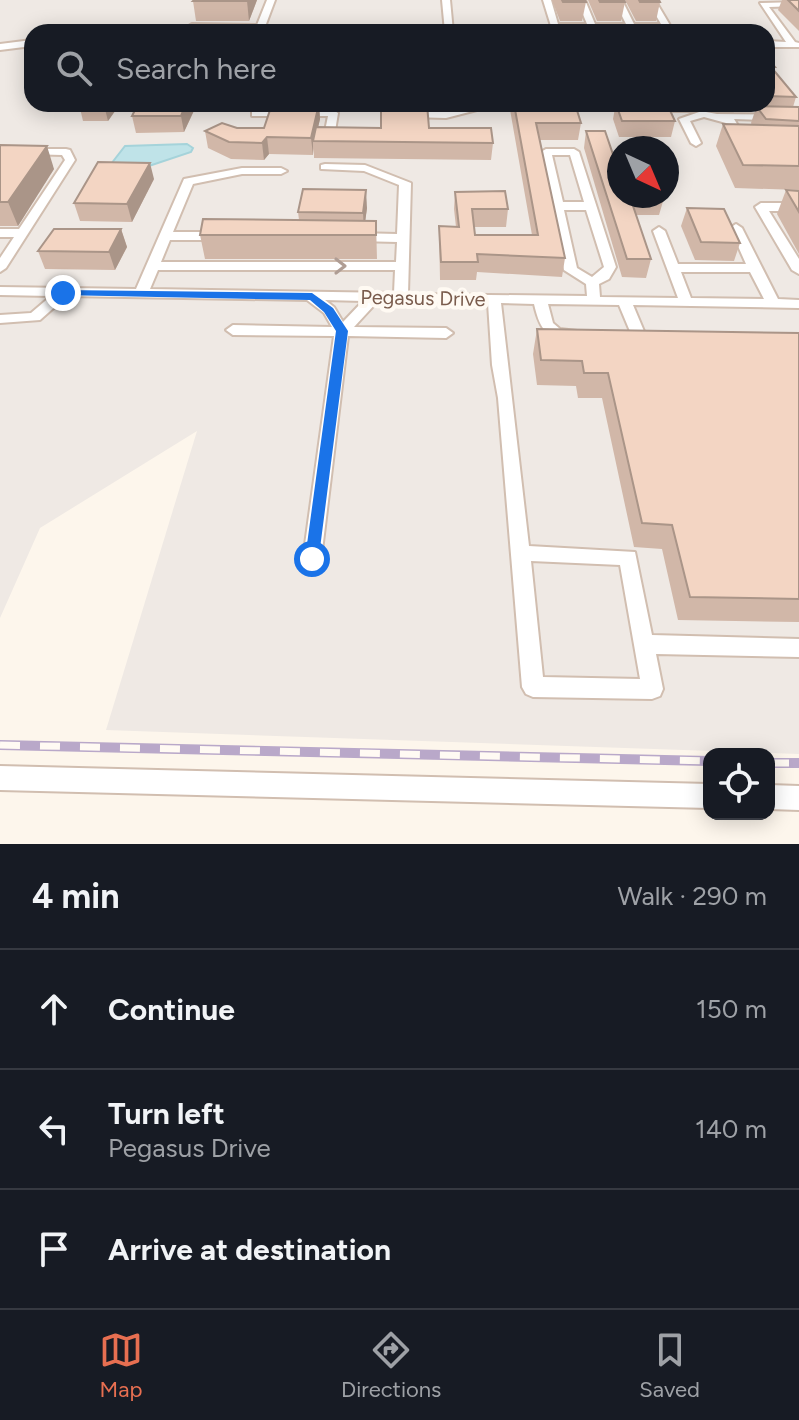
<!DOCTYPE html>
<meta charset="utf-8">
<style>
body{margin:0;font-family:Figtree,sans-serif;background:#20242c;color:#f1f3f6}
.controls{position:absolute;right:24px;bottom:24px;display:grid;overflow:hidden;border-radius:16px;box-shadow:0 4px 20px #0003}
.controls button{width:72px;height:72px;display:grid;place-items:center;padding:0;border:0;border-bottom:2px solid #363941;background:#171b24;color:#f1f3f6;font:40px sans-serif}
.compass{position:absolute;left:607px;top:136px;width:72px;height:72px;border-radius:50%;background:#171b24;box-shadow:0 4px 20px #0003;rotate:136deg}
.stop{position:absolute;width:24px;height:24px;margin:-18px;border:6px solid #1a73e8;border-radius:50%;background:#fff}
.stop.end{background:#1a73e8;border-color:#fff;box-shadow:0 2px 8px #0008}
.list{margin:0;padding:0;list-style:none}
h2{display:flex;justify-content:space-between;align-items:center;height:104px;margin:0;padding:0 32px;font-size:34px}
h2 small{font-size:26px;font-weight:400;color:#9ea1a6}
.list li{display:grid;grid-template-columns:52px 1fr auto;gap:24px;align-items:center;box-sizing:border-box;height:120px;padding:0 32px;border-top:2px solid #363941}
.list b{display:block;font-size:30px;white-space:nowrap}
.list p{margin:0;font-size:26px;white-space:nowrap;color:#9ea1a6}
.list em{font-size:26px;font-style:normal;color:#9ea1a6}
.icon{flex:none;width:44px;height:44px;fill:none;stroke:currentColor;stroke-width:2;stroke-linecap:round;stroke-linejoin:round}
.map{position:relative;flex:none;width:799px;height:844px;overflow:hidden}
.search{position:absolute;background:#171b24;box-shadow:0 4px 20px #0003;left:24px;right:24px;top:24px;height:88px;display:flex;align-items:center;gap:20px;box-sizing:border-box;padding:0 28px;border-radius:24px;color:#9ea1a6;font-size:30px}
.sheet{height:464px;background:#171b24}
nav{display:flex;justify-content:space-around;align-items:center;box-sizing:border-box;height:112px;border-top:2px solid #363941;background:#171b24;font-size:22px;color:#9ea1a6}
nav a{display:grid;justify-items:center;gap:4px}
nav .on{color:#e76f51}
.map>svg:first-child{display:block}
</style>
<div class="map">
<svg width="799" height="844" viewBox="0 0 799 844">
<rect width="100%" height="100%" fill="#fdf6ec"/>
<path fill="#efe9e4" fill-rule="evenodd" d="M0,0H799V754L106,730L197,431L40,528L0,618ZM32,32H767V104H32ZM619,148H667V196H619Z"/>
<polygon fill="#bfe3e8" stroke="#a5d3da" stroke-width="2" points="187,144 193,148 191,152 149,166 111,164 125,146"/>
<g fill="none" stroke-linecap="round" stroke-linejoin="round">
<g stroke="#d1beb0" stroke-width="4">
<g id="minor">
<polygon points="267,0 275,0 263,32 194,29 189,32 179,32 192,24 257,25"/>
<polygon points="442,0 450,0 453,32 445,32"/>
<polygon points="543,0 551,0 558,24 587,24 577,0 585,0 595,24 626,24 614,0 622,0 634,24 661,24 647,0 655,0 671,27 667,29 637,29 638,32 630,32 628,29 597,29 598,32 590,32 589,29 555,28 551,26"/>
<polygon points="799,2 799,6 769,7 795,42 799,43 799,47 767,47 767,41 786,42 760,3"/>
<polygon points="32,40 32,46 0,50 0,44"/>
<polygon points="202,104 270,104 265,107 207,107"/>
<polygon points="462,104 500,104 446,118 409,117 404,114 409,111 446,112 463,109"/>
<polygon points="666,104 731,104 732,111 706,112 717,114 799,115 799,121 734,119 747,140 742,143 738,142 726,123 704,117 690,121 701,143 696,146 691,143 679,119 702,111 673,111"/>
<polygon points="256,111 333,110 338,113 335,131 330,134 325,131 328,116 252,116 252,112"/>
<polygon points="30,149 66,149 70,150 75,160 6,268 0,272 0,258 14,237 0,237 0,229 19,229 65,160 62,155 26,154 26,150"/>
<path d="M546,149H574L579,152L616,267L609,279L599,284L600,297L678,298L653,231L659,227L665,231L678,264H746L730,228L736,224L742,228L778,299L799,300V308L633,305L646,336L639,341L632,336L619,305L548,304L553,323L560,329L577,331L579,334L577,337C547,342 540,330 534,304L501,303L529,546L635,552L652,635L799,639V657L656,654L663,689L660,696L652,699L533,697L526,694L522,687L498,398L492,365L488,303L378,301L354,327L446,328L453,333L446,338L348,336L321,559L319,565L312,567L305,565L303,559L334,336L233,335L226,330L233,325L332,327L324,313L307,300L67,296L40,320L0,323V315L31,313L51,296L0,295V287L136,289L184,179L242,168H281L287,171L281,174H242L193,184L173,232H222L228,236L222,240H170L161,262H396L397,242L357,241L351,237L357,233L397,234L399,185L364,171L321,169V165L325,164L365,165L411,183L408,294L587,296L586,284L564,270L541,152ZM552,155H570L584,202H563ZM564,210H586L604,267L592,277L577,268ZM158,270H395L394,293L150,289ZM681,272H750L764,299L691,298ZM325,300L363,301L343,322L334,307ZM531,561L620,565L640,679L543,677Z"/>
<polygon points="761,203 799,203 799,211 769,211 799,259 799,274 792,270 755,207"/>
<polygon points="0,766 709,784 709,808 0,790"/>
<polygon points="769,785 799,786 799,810 769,809"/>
</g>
</g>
<use href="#minor" fill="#fff" fill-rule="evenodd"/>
<g stroke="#b9a8c9" stroke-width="10">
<g id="rail">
<polyline points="0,745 709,761"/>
<polyline points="769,763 799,763"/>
</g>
</g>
<use href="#rail" stroke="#fffaf3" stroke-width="7" stroke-dasharray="20" stroke-linecap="butt"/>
</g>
<g fill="#d1b7a8">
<polygon points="257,0 249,21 196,21 193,1"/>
<polygon points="552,0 585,0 586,2 582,21 560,21"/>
<polygon points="588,0 624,0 625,2 621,21 597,21"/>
<polygon points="625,0 659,0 660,2 656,21 636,21"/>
<polygon points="782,0 799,0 799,31 778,10"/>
<polygon points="767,57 775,67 774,71 796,97 793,107 799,107 799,190 735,188 716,146 723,124 752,125 751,123 755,111 746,111 741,104 767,104"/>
<polygon points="79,104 120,104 108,121 83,121"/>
<polygon points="197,104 184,132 136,133 132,116"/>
<polygon points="272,104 323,104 323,107 319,107 320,119 318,127 429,128 493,143 491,160 314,158 314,149 313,155 269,154 264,160 231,159 208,148 205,131 264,128"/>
<polygon points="509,104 575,104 581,123 578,140 540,140 565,258 562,277 477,272 476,280 440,280 439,226 456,227 454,209 455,192 508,209 506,227 474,227 475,235 532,235"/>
<polygon points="613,104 667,104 675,121 671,137 619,137 613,119 615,108"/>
<polygon points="586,131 619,196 664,198 659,215 636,215 651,259 646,278 622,277 584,148"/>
<polygon points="0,145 54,169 18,226 0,226"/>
<polygon points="154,179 132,222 80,221 74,203"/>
<polygon points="786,190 799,191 799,254 777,214"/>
<polygon points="367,208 365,221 376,221 377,259 205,259 200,235 299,220 298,212"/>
<polygon points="687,208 740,243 734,261 695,260 681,226"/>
<polygon points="121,229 127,247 115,270 45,269 38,251"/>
<polygon points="537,329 799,333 799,622 678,620 662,549 634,547 602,398 578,398 576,386 537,385 533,354"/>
</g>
<g fill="#aa9588">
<polygon points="247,0 257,0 249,21 247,1"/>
<polygon points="104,104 120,104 108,121 104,105"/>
<polygon points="186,104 197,104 184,132 181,116"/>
<polygon points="319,104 320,119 315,141 313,141 313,155 311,138"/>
<polygon points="267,137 269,154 264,160 262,143"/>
<polygon points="47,146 54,169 18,226 8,202"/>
<polygon points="150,163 154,179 132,222 127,204"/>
<polygon points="366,190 367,208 364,231 363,213"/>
<polygon points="121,229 127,247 115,270 109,252"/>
</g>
<g fill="#f3d5c3" stroke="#aa9588" stroke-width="2">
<polygon points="194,0 247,0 247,1 193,1"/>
<polygon points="562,0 585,0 586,2 563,2"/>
<polygon points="599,0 624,0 625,2 600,2"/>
<polygon points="639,0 659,0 660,2 640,2"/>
<polygon points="788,0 799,0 799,11"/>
<polygon points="767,57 775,67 771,67 796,97 767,96"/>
<polygon points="138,104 186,104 181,116 132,116"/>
<polygon points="272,104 319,104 311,138 267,137 262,143 229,142 205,131 222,123 237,128 264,128"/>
<polygon points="381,104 427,104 429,128 491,128 493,143 313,141 316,127 381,128"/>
<polygon points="514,104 575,104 581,123 536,123 565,258 477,254 478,262 441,262 439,226 459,227 455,192 505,191 508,209 472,209 475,235 538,235"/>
<polygon points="616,104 667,104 675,121 622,121"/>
<polygon points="756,106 799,107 799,121 766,119"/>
<polygon points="723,124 799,126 799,166 743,165"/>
<polygon points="586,131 605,131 619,172 619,196 663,196 664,198 630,197 651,259 627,259"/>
<polygon points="0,145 47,146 8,202 0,202"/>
<polygon points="98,162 150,163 127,204 74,203"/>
<polygon points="303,189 366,190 363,213 298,212"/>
<polygon points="786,190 799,191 799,212"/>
<polygon points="687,208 724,209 740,243 701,242"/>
<polygon points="203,219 376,221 376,235 200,235"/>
<polygon points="54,229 121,229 109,252 38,251"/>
<polygon points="537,329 799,333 799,599 690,597 672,525 642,523 608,373 584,373 582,361 541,360"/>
</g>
<defs><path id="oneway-chevron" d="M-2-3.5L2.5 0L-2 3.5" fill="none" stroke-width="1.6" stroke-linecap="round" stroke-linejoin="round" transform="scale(2)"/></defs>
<use stroke="#af9d94" href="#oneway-chevron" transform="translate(340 266)"/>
<polygon fill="#1a73e8" points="63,290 312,293 333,308 348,331 318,564 307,564 305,559 336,331 324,312 310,300 59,295"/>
<g text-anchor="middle" stroke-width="8" stroke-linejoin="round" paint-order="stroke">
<g font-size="20" fill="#7a5c4d" stroke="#fffaf3">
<text transform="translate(423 298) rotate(1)" y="7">Pegasus Drive</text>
</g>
</g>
</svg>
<div class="controls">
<button><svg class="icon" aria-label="locate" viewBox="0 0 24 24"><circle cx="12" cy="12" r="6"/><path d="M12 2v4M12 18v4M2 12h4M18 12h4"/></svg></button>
</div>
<svg class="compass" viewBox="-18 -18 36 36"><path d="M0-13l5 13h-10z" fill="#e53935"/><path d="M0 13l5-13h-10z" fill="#9ea1a6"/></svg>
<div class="stop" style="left:312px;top:559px"></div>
<div class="stop end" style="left:63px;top:293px"></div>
<div class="search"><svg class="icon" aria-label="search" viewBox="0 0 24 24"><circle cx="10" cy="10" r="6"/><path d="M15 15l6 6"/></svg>Search here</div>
</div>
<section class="sheet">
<h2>4 min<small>Walk · 290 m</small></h2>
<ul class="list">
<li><svg class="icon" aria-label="ahead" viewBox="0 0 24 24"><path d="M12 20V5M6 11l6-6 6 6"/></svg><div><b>Continue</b></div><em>150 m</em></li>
<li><svg class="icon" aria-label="left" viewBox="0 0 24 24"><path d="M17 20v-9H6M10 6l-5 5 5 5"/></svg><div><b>Turn left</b><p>Pegasus Drive</p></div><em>140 m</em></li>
<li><svg class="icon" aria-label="arrive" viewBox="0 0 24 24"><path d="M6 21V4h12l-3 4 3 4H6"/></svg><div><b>Arrive at destination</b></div></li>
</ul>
</section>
<nav>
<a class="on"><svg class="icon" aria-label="map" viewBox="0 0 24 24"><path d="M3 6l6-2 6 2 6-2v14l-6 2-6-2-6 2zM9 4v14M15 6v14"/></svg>Map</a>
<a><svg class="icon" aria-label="directions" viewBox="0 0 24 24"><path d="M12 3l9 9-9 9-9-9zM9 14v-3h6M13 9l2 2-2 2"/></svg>Directions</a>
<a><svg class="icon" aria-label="saved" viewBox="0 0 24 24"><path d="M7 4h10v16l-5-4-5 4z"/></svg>Saved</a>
</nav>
